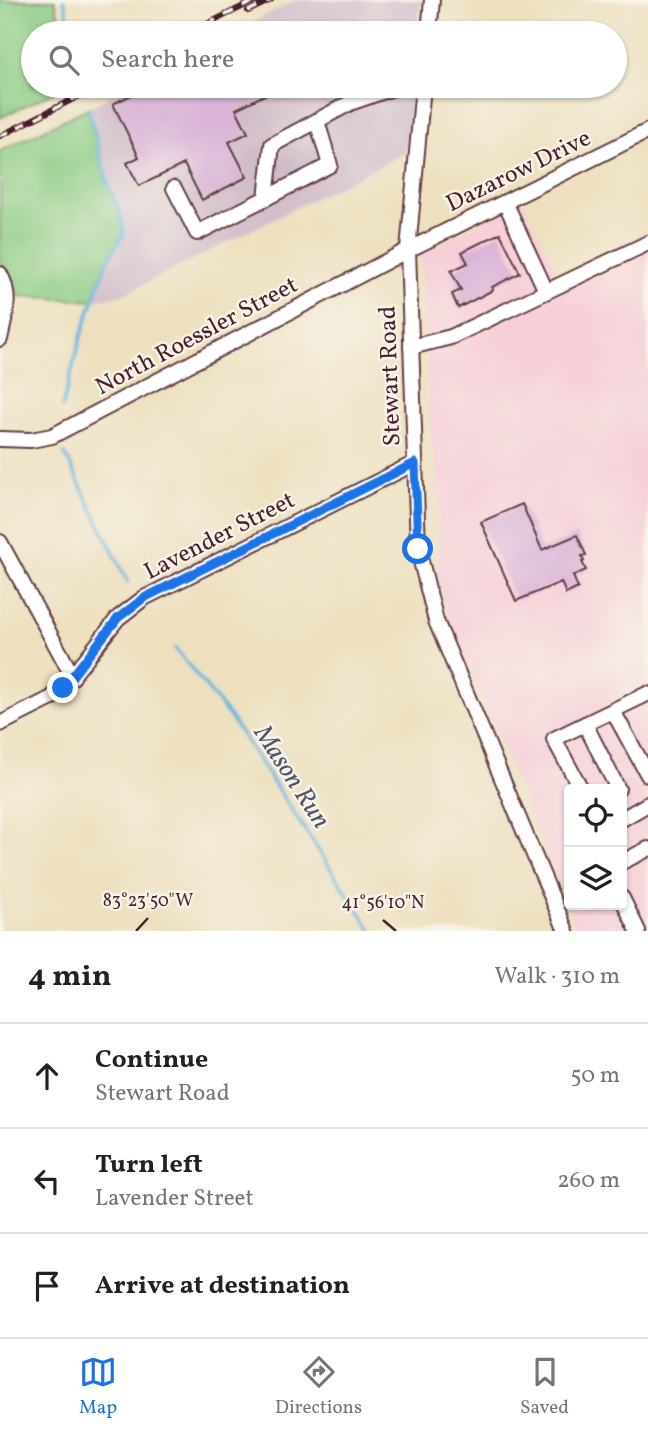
<!DOCTYPE html>
<meta charset="utf-8">
<style>
body{margin:0;font-family:Vollkorn,serif;background:#f2f2f2;color:#202124}
.controls{position:absolute;right:21px;bottom:21px;display:grid;overflow:hidden;border-radius:7px;box-shadow:0 2px 5px #0004}
.controls button{width:63px;height:63px;display:grid;place-items:center;padding:0;border:0;border-bottom:2px solid #e0e0e0;background:#fff;color:#202124;font:35px sans-serif}
.stop{position:absolute;width:21px;height:21px;margin:-16px;border:5px solid #1a73e8;border-radius:50%;background:#fff}
.stop.end{background:#1a73e8;border-color:#fff;box-shadow:0 2px 7px #0008}
.list{margin:0;padding:0;list-style:none}
h2{display:flex;justify-content:space-between;align-items:center;height:91px;margin:0;padding:0 28px;font-size:30px}
h2 small{font-size:23px;font-weight:400;color:#757577}
.list li{display:grid;grid-template-columns:46px 1fr auto;gap:21px;align-items:center;box-sizing:border-box;height:105px;padding:0 28px;border-top:2px solid #e0e0e0}
.list b{display:block;font-size:26px;white-space:nowrap}
.list p{margin:0;font-size:23px;white-space:nowrap;color:#757577}
.list em{font-size:23px;font-style:normal;color:#757577}
.icon{flex:none;width:38px;height:38px;fill:none;stroke:currentColor;stroke-width:2;stroke-linecap:round;stroke-linejoin:round}
.map{position:relative;flex:none;width:648px;height:931px;overflow:hidden}
.search{position:absolute;background:#fff;box-shadow:0 2px 5px #0004;left:21px;right:21px;top:21px;height:77px;display:flex;align-items:center;gap:18px;box-sizing:border-box;padding:0 24px;border-radius:38px;color:#757577;font-size:26px}
.sheet{height:406px;background:#fff}
nav{display:flex;justify-content:space-around;align-items:center;box-sizing:border-box;height:98px;border-top:2px solid #e0e0e0;background:#fff;font-size:19px;color:#757577}
nav a{display:grid;justify-items:center;gap:4px}
nav .on{color:#1a73e8}
.map>svg:first-child{display:block}
</style>
<div class="map">
<svg width="648" height="931" viewBox="0 0 648 931">
<rect width="100%" height="100%" fill="#f7f3e8"/>
<filter id="ink" filterUnits="userSpaceOnUse"><feTurbulence type="fractalNoise" baseFrequency=".0143" numOctaves="2"/><feDisplacementMap in="SourceGraphic" scale="14" xChannelSelector="R" yChannelSelector="G"/><feConvolveMatrix kernelMatrix="1 2 1 2 8 2 1 2 1" color-interpolation-filters="sRGB"/></filter>
<filter id="wash" filterUnits="userSpaceOnUse"><feTurbulence type="fractalNoise" baseFrequency=".00686" numOctaves="4" result="noise"/><feDisplacementMap in="SourceGraphic" scale="28" xChannelSelector="R" yChannelSelector="G"/><feGaussianBlur stdDeviation="1.57" result="paint"/><feColorMatrix in="noise" values="0 0 0 0 0 0 0 0 0 0 0 0 0 0 0 0 0 1.4 0 .05"/><feComposite in="paint" operator="in"/></filter>
<g filter="url(#wash)">
<rect width="100%" height="100%" fill="#ede0bf"/>
<path fill="#f6cfd8" fill-rule="evenodd" d="M523,201L559,275L648,230V931H578L446,612L436,568L439,534L437,482L430,435L421,254ZM569,789H622V905H569Z"/>
<g fill="#d1bdca">
<polygon points="296,0 421,0 417,33 232,33"/>
<polygon points="130,86 412,86 405,153 126,293 94,301 107,262 117,246 121,217 107,180 88,108"/>
</g>
<g fill="#8bcb83" stroke="#6a7557" stroke-width="2">
<polygon points="0,0 55,0 63,33 33,33 33,86 66,86 0,118"/>
<polygon points="88,108 107,180 121,217 124,233 107,262 94,301 17,296 14,280 0,261 0,151"/>
</g>
<g fill="none" stroke-linecap="round" stroke-linejoin="round">
<g stroke="#62b3dd" stroke-width="3.5">
<polyline points="64,0 72,33"/>
<polyline points="62,407 81,336 107,262 124,233 121,217 107,180 88,108"/>
<polyline points="65,454 128,582"/>
<polyline points="175,648 230,717 372,931"/>
</g>
</g>
<g id="blocks">
<g fill="#dab5d8">
<polygon points="149,86 283,86 236,109 248,133 229,142 247,177 202,200 184,164 139,186 127,163 139,157 113,104"/>
<polygon points="500,233 520,273 492,287 493,290 458,308 452,294 461,290 451,271 468,263 462,252"/>
<polygon points="522,504 542,550 577,535 586,555 582,556 584,561 582,562 586,570 573,576 578,588 566,594 561,582 516,601 481,522"/>
</g>
</g>
</g>
<g filter="url(#ink)">
<use href="#blocks" fill-opacity="0" stroke="#623c41" stroke-width="2"/>
<g fill="none" stroke-linecap="round" stroke-linejoin="round">
<g stroke="#623c41" stroke-width="18">
<g id="minor">
<polyline points="429,33 432,0"/>
<polyline points="423,86 408,250 418,549 436,621 566,931"/>
<polyline points="174,188 197,233 266,198 272,145 350,103 399,86"/>
<polyline points="266,198 330,165 317,121"/>
<polyline points="505,202 546,291"/>
<path d="M0,274C12,296 5,316 0,339"/>
<polyline points="411,347 451,337 648,243"/>
<polyline points="0,439 31,440 52,436 408,250 648,131"/>
<polyline points="0,542 73,677"/>
<polyline points="613,711 648,775"/>
<polyline points="0,724 50,699 63,688 118,618 144,598 415,463"/>
<polyline points="585,724 618,789"/>
<polyline points="581,789 554,739 647,694"/>
<polyline points="622,819 648,804"/>
<polyline points="622,862 648,849"/>
<polyline points="622,898 638,931"/>
</g>
</g>
<use href="#minor" stroke="#fff" stroke-width="14"/>
<g stroke="#4a1f2b" stroke-width="6">
<g id="rail">
<polyline points="248,11 271,0"/>
<polyline points="189,33 256,0"/>
<polyline points="0,136 99,86"/>
</g>
</g>
<use href="#rail" stroke="#f7f3e8" stroke-width="3.5" stroke-dasharray="10" stroke-linecap="butt"/>
</g>
</g>
<g fill="none" stroke-linecap="round" stroke-linejoin="round" filter="url(#ink)">
<polyline stroke="#1a73e8" stroke-width="9" points="63,688 118,618 144,598 415,463 418,549"/>
</g>
<path fill="none" stroke="#4a1f2b" stroke-width="2.5" d="M383,920L396,931M136,931L148,918"/>
<g text-anchor="middle" stroke-width="5" stroke-linejoin="round" paint-order="stroke">
<g font-size="24" fill="#4a1f2b" stroke="#f7f3e8">
<text transform="translate(518 170) rotate(-26)" y="8">Dazarow Drive</text>
<text transform="translate(196 335) rotate(-28)" y="8">North Roessler Street</text>
<text transform="translate(389 376) rotate(-92)" y="8">Stewart Road</text>
<text transform="translate(219 535) rotate(-27)" y="8">Lavender Street</text>
</g>
<g font-size="26" font-style="italic" fill="#525369" stroke="#f7f3e8">
<text transform="translate(293 776) rotate(57)" y="9">Mason Run</text>
</g>
</g>
<g font-size="18" text-anchor="middle" fill="#4a1f2b" stroke="#f7f3e8" stroke-width="5" stroke-linejoin="round" paint-order="stroke">
<text x="148" y="906">83°23'50"W</text>
<text x="383" y="908">41°56'10"N</text>
</g>
</svg>
<div class="controls">
<button><svg class="icon" aria-label="locate" viewBox="0 0 24 24"><circle cx="12" cy="12" r="6"/><path d="M12 2v4M12 18v4M2 12h4M18 12h4"/></svg></button>
<button><svg class="icon" aria-label="layers" viewBox="0 0 24 24"><path d="M12 4l9 5-9 5-9-5zM3 14l9 5 9-5"/></svg></button>
</div>
<div class="stop" style="left:418px;top:549px"></div>
<div class="stop end" style="left:63px;top:688px"></div>
<div class="search"><svg class="icon" aria-label="search" viewBox="0 0 24 24"><circle cx="10" cy="10" r="6"/><path d="M15 15l6 6"/></svg>Search here</div>
</div>
<section class="sheet">
<h2>4 min<small>Walk · 310 m</small></h2>
<ul class="list">
<li><svg class="icon" aria-label="ahead" viewBox="0 0 24 24"><path d="M12 20V5M6 11l6-6 6 6"/></svg><div><b>Continue</b><p>Stewart Road</p></div><em>50 m</em></li>
<li><svg class="icon" aria-label="left" viewBox="0 0 24 24"><path d="M17 20v-9H6M10 6l-5 5 5 5"/></svg><div><b>Turn left</b><p>Lavender Street</p></div><em>260 m</em></li>
<li><svg class="icon" aria-label="arrive" viewBox="0 0 24 24"><path d="M6 21V4h12l-3 4 3 4H6"/></svg><div><b>Arrive at destination</b></div></li>
</ul>
</section>
<nav>
<a class="on"><svg class="icon" aria-label="map" viewBox="0 0 24 24"><path d="M3 6l6-2 6 2 6-2v14l-6 2-6-2-6 2zM9 4v14M15 6v14"/></svg>Map</a>
<a><svg class="icon" aria-label="directions" viewBox="0 0 24 24"><path d="M12 3l9 9-9 9-9-9zM9 14v-3h6M13 9l2 2-2 2"/></svg>Directions</a>
<a><svg class="icon" aria-label="saved" viewBox="0 0 24 24"><path d="M7 4h10v16l-5-4-5 4z"/></svg>Saved</a>
</nav>
